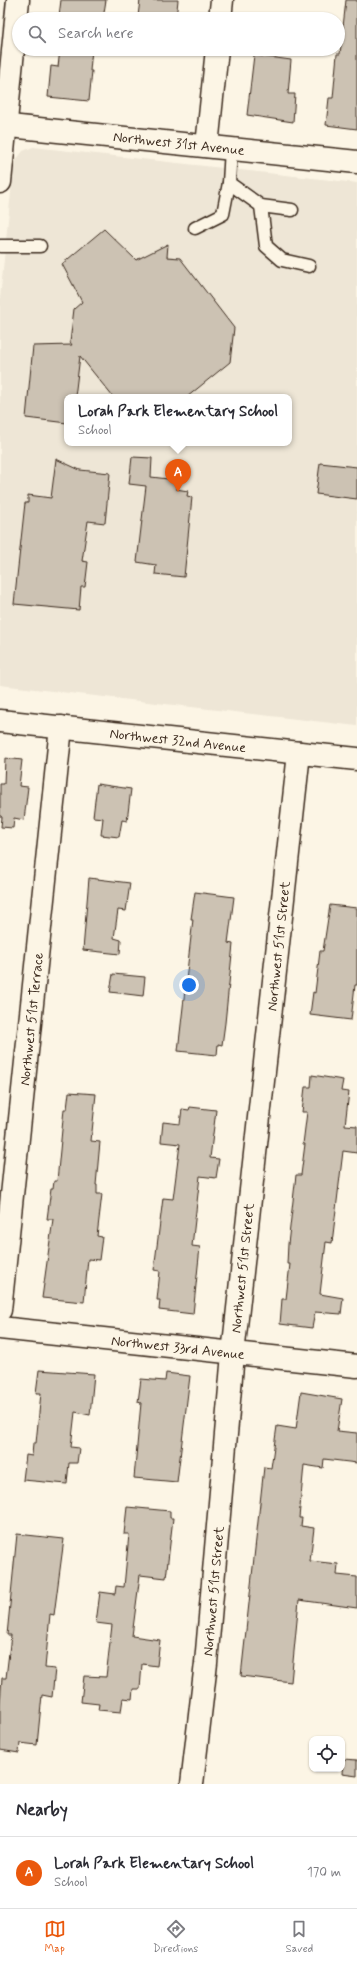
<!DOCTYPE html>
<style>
body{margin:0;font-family:Mynerve,sans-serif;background:#f7f7f7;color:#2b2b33}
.controls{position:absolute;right:12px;bottom:12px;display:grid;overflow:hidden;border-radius:8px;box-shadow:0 1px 3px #0004}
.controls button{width:36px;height:36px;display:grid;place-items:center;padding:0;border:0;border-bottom:1px solid #e1e1e2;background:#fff;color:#2b2b33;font:20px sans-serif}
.you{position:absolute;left:189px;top:985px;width:14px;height:14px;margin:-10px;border:3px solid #fff;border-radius:50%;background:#1a73e8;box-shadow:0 0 0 6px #1a73e833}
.badge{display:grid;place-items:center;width:26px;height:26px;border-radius:50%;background:#ea580c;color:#fff;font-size:13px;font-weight:700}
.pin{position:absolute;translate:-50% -33px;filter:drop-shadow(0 1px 2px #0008)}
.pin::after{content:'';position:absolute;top:21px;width:14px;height:12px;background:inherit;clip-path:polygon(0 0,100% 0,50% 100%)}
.popup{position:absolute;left:64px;top:394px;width:228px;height:52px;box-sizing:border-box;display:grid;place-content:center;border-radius:8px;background:#fff;filter:drop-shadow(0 1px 3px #0005);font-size:13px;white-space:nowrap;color:#7c7c81}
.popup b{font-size:15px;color:#2b2b33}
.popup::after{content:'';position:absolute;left:50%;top:100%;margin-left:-8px;border:8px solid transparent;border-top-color:#fff}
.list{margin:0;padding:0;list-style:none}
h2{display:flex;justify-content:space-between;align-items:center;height:52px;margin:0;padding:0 16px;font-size:17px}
h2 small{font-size:13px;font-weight:400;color:#7c7c81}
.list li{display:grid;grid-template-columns:26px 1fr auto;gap:12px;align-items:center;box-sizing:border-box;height:72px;padding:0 16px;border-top:1px solid #e1e1e2}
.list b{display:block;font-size:15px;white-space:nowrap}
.list p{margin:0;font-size:13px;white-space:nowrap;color:#7c7c81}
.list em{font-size:13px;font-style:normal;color:#7c7c81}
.icon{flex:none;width:22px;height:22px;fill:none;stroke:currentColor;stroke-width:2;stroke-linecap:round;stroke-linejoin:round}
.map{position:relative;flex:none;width:357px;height:1784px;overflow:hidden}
.search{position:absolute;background:#fff;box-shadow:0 1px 3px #0004;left:12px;right:12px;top:12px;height:44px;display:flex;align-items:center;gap:10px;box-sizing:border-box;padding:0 14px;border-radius:22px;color:#7c7c81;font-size:15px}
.sheet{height:124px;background:#fff}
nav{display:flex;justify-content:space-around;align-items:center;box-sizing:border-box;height:56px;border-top:1px solid #e1e1e2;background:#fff;font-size:11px;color:#7c7c81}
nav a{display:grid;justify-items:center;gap:2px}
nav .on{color:#ea580c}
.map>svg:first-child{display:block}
</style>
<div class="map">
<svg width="357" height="1784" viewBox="0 0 357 1784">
<rect width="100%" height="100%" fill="#fcf5e5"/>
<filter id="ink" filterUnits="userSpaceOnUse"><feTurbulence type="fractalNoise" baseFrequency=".025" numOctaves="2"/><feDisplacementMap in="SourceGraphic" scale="8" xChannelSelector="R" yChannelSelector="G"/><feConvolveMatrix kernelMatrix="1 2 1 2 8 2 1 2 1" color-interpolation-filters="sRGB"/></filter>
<g filter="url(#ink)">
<path fill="#eee6d6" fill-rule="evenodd" d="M33,147L357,183V726L0,685V298L14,163L23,151ZM67,397H289V443H67Z"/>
<g fill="#ccc2b3" stroke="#3b2a1e">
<polygon points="61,0 106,0 103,19 80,19 59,16"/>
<polygon points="140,0 178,0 176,19 138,16"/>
<polygon points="346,0 357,0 357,129 326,125 329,98 333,98 337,54 340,54"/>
<polygon points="60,49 92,49 90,71 92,71 89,101 48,97 51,66 58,67"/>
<polygon points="254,55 291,60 288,94 295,94 293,122 247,115"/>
<polygon points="104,229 136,260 168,244 167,257 180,258 234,328 230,362 187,397 113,397 80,356 75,397 67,397 67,423 26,418 33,346 72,345 70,342 74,309 82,302 62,264"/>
<polygon points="132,457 152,458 151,477 177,480 176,489 188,491 187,496 192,497 184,577 155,574 156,565 137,562 146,486 129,484"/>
<polygon points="56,459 80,470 110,473 105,523 88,521 82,561 88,562 85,587 81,587 79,610 14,604 25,503 28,503 28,495 51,498"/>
<polygon points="320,463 357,467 357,499 316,494"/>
<polygon points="5,758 22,760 19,786 28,787 24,820 14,818 13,828 1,827 2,817 0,816 0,784 4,784"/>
<polygon points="97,784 131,789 127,821 122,820 119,837 101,835 103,818 93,817"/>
<polygon points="89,878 130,883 126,911 118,910 114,938 121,940 120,954 83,950"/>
<polygon points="195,892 234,897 228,943 233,944 225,1023 222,1045 218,1044 217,1055 178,1051 193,919 191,919"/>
<polygon points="330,905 357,908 357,985 355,985 351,1020 310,1015 313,992 315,993 320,951 323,951"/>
<polygon points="113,974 145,977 143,996 110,992"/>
<polygon points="312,1075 343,1080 341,1091 349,1092 345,1125 357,1126 357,1153 343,1151 332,1243 326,1242 320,1294 343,1298 341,1314 315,1312 312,1328 280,1324 282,1299 286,1299 290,1264 287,1264 288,1244 296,1175 301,1175 305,1144 303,1144 307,1112 302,1112 305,1087 311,1087"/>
<polygon points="69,1092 96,1094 91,1141 100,1142 96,1185 97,1185 97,1194 102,1194 97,1236 102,1237 99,1260 88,1259 84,1302 42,1298 53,1219 47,1219 51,1189 53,1189 54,1181 57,1181 64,1109 67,1109"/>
<polygon points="190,1107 216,1110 210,1158 219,1159 216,1178 200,1176 192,1246 200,1247 193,1314 159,1310 160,1300 157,1300 160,1271 154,1270 163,1198 173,1199 180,1144 161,1142 163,1122 180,1124 182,1109 189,1110"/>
<polygon points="39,1370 94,1374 90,1415 75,1412 71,1447 79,1448 77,1463 69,1463 67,1484 23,1480 26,1455 32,1456 33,1443 36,1443 41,1393 36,1393"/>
<polygon points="166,1373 190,1376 177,1482 134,1478 141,1403 138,1402 141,1379 165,1381"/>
<polygon points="301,1392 342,1399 337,1431 357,1433 357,1463 324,1459 323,1468 304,1465 299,1518 302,1518 301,1526 314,1528 310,1561 338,1564 337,1575 357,1577 357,1608 299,1600 291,1682 241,1676 264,1467 271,1468 277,1426 296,1429"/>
<polygon points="127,1507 170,1511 170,1518 173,1518 166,1578 140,1575 132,1636 160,1640 157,1666 142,1664 140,1689 133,1689 132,1699 123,1698 121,1712 98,1710 99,1704 81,1702 84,1676 106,1677 112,1625 96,1623 100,1592 115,1594 116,1586 124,1587 129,1534 124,1534"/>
<polygon points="17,1534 64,1539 54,1615 50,1614 45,1668 55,1669 52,1697 42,1695 37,1745 20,1743 19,1753 0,1750 0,1704 2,1678 6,1678 11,1635 7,1635"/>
<polygon points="343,1759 357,1760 357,1776 342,1774"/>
</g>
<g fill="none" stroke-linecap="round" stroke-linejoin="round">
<g stroke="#3b2a1e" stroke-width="15">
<g id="lane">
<polyline points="231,148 229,183 261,206 292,210"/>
<polyline points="261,206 266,246 282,260 309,266"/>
<polyline points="195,228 223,214 229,183"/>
<polyline points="0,246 40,246"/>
</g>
</g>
<g stroke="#3b2a1e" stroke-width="25">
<g id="street">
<polyline points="220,19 222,0"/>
<polyline points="0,125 357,162"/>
<polyline points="207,146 217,49"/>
<polyline points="0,182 18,0"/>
<polyline points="0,1310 61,727"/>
<polyline points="0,1328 357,1366"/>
<polyline points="192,1784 206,1663 233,1354 299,753"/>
</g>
</g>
<g stroke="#3b2a1e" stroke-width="25">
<polyline id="secondary" points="0,721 357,759"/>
</g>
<use href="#lane" stroke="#fcf5e5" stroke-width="12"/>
<use href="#street" stroke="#fcf5e5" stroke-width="22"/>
<use href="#secondary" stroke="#fcf5e5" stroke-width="22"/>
</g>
</g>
<g text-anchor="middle" stroke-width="3" stroke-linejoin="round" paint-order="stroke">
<g font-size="14" fill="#3b2a1e" stroke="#fcf5e5">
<text transform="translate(179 143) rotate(6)" y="5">Northwest 31st Avenue</text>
<text transform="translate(178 740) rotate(6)" y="5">Northwest 32nd Avenue</text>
<text transform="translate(278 946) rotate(-84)" y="5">Northwest 51st Street</text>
<text transform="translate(31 1019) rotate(-84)" y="5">Northwest 51st Terrace</text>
<text transform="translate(242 1268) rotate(-84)" y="5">Northwest 51st Street</text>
<text transform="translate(178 1347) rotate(6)" y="5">Northwest 33rd Avenue</text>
<text transform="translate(213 1591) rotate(-85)" y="5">Northwest 51st Street</text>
</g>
</g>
</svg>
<div class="controls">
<button><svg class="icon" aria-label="locate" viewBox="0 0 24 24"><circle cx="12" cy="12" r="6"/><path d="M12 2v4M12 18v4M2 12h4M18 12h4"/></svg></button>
</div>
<div class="you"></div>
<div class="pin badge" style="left:178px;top:492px">A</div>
<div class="popup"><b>Lorah Park Elementary School</b>School</div>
<div class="search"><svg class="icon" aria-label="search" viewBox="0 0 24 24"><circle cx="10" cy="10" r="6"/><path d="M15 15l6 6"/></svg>Search here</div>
</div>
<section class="sheet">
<h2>Nearby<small></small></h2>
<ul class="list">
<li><span class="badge">A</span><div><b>Lorah Park Elementary School</b><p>School</p></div><em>170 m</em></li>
</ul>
</section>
<nav>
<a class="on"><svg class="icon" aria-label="map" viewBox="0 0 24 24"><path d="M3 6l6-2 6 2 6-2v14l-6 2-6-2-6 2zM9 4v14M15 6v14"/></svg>Map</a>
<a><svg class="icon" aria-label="directions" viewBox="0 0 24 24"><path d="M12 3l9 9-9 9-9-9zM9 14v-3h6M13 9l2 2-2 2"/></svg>Directions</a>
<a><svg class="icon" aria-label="saved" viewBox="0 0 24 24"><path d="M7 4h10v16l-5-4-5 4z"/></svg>Saved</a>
</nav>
